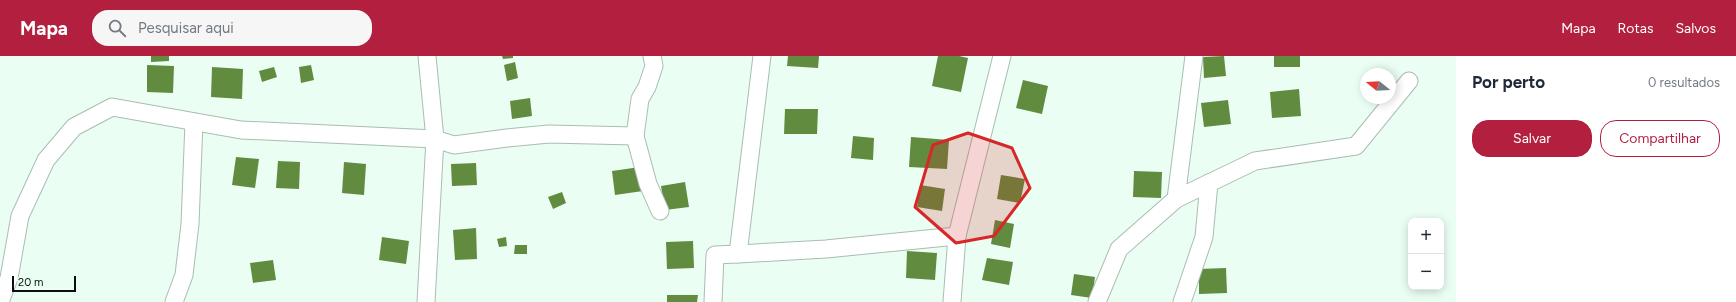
<!DOCTYPE html>
<html lang="pt">
<meta charset="utf-8">
<style>
body{margin:0;font-family:Figtree,sans-serif;background:#f6f6f7;color:#1f2937}
.controls{position:absolute;right:12px;bottom:12px;display:grid;overflow:hidden;border-radius:8px;box-shadow:0 2px 10px #0003}
.controls button{width:36px;height:36px;display:grid;place-items:center;padding:0;border:0;border-bottom:1px solid #e0e1e3;background:#fff;color:#1f2937;font:20px sans-serif}
.compass{position:absolute;left:1360px;top:12px;width:36px;height:36px;border-radius:50%;background:#fff;box-shadow:0 2px 10px #0003;rotate:288deg}
.scale{position:absolute;left:12px;bottom:10px;width:64px;box-sizing:border-box;padding-left:4px;border:2px solid #090f0c;border-top:0;font-size:11px;line-height:14px;white-space:nowrap;color:#090f0c;-webkit-text-stroke:3px #eafef3;paint-order:stroke}
.list{margin:0;padding:0;list-style:none}
h2{display:flex;justify-content:space-between;align-items:center;height:52px;margin:0;padding:0 16px;font-size:17px}
h2 small{font-size:13px;font-weight:400;color:#747a83}
.actions{display:flex;gap:8px;padding:12px 16px}
.actions a{flex:1;padding:9px 0;border:1px solid #b21f3f;border-radius:16px;text-align:center;font-size:14px;color:#b21f3f}
.actions .main{background:#b21f3f;color:#fff}
.icon{flex:none;width:22px;height:22px;fill:none;stroke:currentColor;stroke-width:2;stroke-linecap:round;stroke-linejoin:round}
.map{position:relative;flex:none;width:1456px;height:246px;overflow:hidden}
header{display:flex;align-items:center;gap:24px;box-sizing:border-box;height:56px;padding:0 20px;background:#b21f3f;color:#fff}
header strong{font-size:19px}
nav{display:flex;gap:22px;margin-inline-start:auto;font-size:14px}
.search{width:280px;height:36px;background:#f6f6f7;display:flex;align-items:center;gap:10px;box-sizing:border-box;padding:0 14px;border-radius:16px;color:#747a83;font-size:15px}
main{display:flex}
aside{flex:1;background:#fff}
.map>svg:first-child{display:block}
</style>
<header>
<strong>Mapa</strong>
<div class="search"><svg class="icon" aria-label="search" viewBox="0 0 24 24"><circle cx="10" cy="10" r="6"/><path d="M15 15l6 6"/></svg>Pesquisar aqui</div>
<nav><a>Mapa</a><a>Rotas</a><a>Salvos</a></nav>
</header>
<main>
<div class="map">
<svg width="1456" height="246" viewBox="0 0 1456 246">
<rect width="100%" height="100%" fill="#eafef3"/>
<g fill="#618b3e">
<polygon points="151,0 169,0 169,5 151,6"/>
<polygon points="502,0 513,0 513,2 503,3"/>
<polygon points="788,0 819,0 818,12 787,10"/>
<polygon points="938,0 959,0 968,2 961,36 932,30"/>
<polygon points="1224,0 1226,20 1204,22 1203,1"/>
<rect x="1274" y="0" width="26" height="11"/>
<polygon points="515,6 518,22 507,25 504,9"/>
<polygon points="147,9 174,10 173,37 147,36"/>
<polygon points="311,9 314,24 301,27 299,11"/>
<polygon points="212,11 243,13 242,43 211,41"/>
<polygon points="274,11 277,21 262,26 259,15"/>
<polygon points="1023,24 1048,30 1042,58 1016,52"/>
<polygon points="1299,33 1301,60 1272,62 1270,36"/>
<polygon points="530,42 532,60 512,63 510,45"/>
<polygon points="1228,44 1231,68 1204,71 1201,47"/>
<polygon points="785,53 818,53 817,78 784,78"/>
<polygon points="853,80 874,82 873,104 851,102"/>
<polygon points="911,81 949,84 947,113 909,111"/>
<polygon points="236,101 259,103 255,132 232,129"/>
<polygon points="278,105 300,106 299,133 276,132"/>
<polygon points="344,106 366,108 364,139 342,137"/>
<polygon points="476,107 477,129 452,130 451,108"/>
<polygon points="640,111 643,135 615,139 612,115"/>
<polygon points="1134,115 1162,116 1161,142 1133,141"/>
<polygon points="1001,119 1025,123 1020,147 997,143"/>
<polygon points="685,126 689,151 665,154 661,130"/>
<polygon points="920,129 945,133 942,155 917,151"/>
<polygon points="562,136 566,147 553,153 548,141"/>
<polygon points="995,164 1014,168 1010,192 991,188"/>
<polygon points="476,172 477,203 455,204 453,174"/>
<polygon points="382,181 409,185 406,208 379,204"/>
<polygon points="506,181 507,190 499,191 497,183"/>
<polygon points="693,185 694,212 667,213 666,186"/>
<polygon points="515,189 527,189 527,198 514,198"/>
<polygon points="907,195 937,197 935,224 906,222"/>
<polygon points="987,202 1013,206 1009,229 982,224"/>
<polygon points="273,204 276,224 253,227 250,207"/>
<polygon points="1226,212 1227,237 1199,238 1199,213"/>
<polygon points="1074,218 1095,221 1092,242 1071,239"/>
<polygon points="667,239 698,239 697,246 667,246"/>
</g>
<g fill="none" stroke-linecap="round" stroke-linejoin="round">
<g stroke="#aabdb2" stroke-width="19">
<g id="street">
<polyline points="652,0 654,10 647,31 640,43 635,80 648,128 660,155"/>
<polyline points="1194,0 1176,143 1255,105 1356,90 1409,25"/>
<polyline points="738,198 826,193 957,180"/>
<polyline points="0,246 9,222 20,160 46,104 74,71 112,51 241,74 435,83 454,89 507,82 549,78 635,80"/>
<polyline points="174,246 184,219 190,168 194,66"/>
<polyline points="426,246 435,83 427,0"/>
<polyline points="713,246 715,199 738,198 762,0"/>
<polyline points="952,246 957,180 1002,0"/>
<polyline points="1097,246 1119,193 1176,143"/>
<polyline points="1182,246 1204,181 1209,127"/>
</g>
</g>
<use href="#street" stroke="#fff" stroke-width="17"/>
</g>
<path fill="#d62828" fill-opacity="0.2" stroke="#d62828" stroke-width="3" stroke-linejoin="round" d="M968,77L1012,92L1030,132L994,180L956,187L915,151L933,89Z"/>
</svg>
<div class="controls">
<button>+</button>
<button>−</button>
</div>
<svg class="compass" viewBox="-18 -18 36 36"><path d="M0-13l5 13h-10z" fill="#e53935"/><path d="M0 13l5-13h-10z" fill="#747a83"/></svg>
<div class="scale">20 m</div>
</div>
<aside>
<h2>Por perto<small>0 resultados</small></h2>
<ul class="list">
</ul>
<div class="actions"><a class="main">Salvar</a><a>Compartilhar</a></div>
</aside>
</main>
